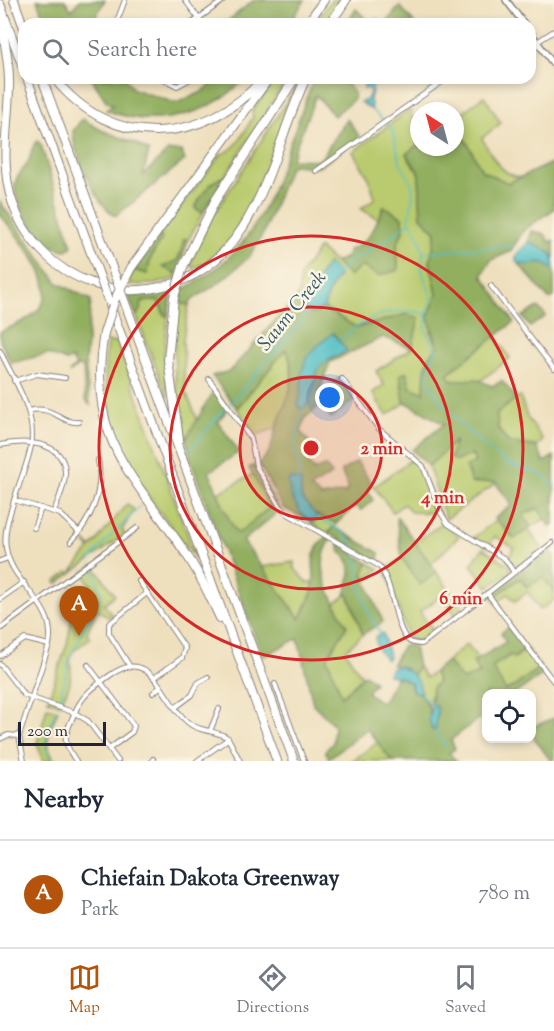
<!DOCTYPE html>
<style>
body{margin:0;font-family:"Sorts Mill Goudy",serif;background:#f6f6f7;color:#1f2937}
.controls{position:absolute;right:18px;bottom:18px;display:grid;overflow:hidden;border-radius:12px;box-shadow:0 3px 9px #0003}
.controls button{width:54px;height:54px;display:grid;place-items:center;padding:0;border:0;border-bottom:2px solid #e0e1e3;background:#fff;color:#1f2937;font:30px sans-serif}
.compass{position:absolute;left:410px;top:102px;width:54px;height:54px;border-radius:50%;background:#fff;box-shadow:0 3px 9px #0003;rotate:324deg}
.scale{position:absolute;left:18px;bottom:15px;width:88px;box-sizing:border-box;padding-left:6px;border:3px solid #22223b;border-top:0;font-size:16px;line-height:21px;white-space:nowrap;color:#22223b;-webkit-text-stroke:4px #fcf5e5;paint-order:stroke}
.you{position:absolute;left:330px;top:398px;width:21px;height:21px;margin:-15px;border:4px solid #fff;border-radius:50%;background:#1a73e8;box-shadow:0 0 0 9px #1a73e833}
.badge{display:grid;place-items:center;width:39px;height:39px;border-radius:50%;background:#b45309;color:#fff;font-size:20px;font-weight:700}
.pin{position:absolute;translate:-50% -50px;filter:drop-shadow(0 2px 3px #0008)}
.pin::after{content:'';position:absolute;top:32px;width:21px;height:18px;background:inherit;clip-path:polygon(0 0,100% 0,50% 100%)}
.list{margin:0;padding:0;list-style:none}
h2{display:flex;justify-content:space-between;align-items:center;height:78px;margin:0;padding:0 24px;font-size:26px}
h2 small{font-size:20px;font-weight:400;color:#747a83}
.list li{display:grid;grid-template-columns:39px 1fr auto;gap:18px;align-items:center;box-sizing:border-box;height:108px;padding:0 24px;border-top:2px solid #e0e1e3}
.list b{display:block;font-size:22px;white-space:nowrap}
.list p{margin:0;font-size:20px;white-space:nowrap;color:#747a83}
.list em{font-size:20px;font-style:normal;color:#747a83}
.icon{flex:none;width:33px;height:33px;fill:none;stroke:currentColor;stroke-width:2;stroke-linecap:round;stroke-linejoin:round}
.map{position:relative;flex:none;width:554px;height:761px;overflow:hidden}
.search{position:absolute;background:#fff;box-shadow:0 3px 9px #0003;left:18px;right:18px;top:18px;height:66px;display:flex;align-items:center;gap:15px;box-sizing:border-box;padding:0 21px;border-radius:18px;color:#747a83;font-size:22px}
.sheet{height:186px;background:#fff}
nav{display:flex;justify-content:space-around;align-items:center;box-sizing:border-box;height:84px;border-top:2px solid #e0e1e3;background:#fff;font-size:16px;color:#747a83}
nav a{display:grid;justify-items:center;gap:3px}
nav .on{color:#b45309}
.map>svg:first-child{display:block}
</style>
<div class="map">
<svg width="554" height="761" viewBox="0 0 554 761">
<rect width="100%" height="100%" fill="#fcf5e5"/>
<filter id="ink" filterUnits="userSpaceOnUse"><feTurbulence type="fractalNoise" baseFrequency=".0167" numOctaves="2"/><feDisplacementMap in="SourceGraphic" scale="12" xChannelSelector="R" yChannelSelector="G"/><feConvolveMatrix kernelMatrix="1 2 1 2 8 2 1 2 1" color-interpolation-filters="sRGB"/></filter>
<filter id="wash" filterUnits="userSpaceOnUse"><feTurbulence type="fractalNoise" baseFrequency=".008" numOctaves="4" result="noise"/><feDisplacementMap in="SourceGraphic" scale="24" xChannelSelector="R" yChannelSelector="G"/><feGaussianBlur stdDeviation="1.35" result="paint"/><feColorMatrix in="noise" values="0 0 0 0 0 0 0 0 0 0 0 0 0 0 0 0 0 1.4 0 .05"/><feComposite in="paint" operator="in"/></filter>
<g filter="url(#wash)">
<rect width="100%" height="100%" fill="#eedfbd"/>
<g fill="#b9cb6e" stroke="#6e7654" stroke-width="1.5">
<polygon points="331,0 340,0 324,24 315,24"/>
<path d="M276,78H288L225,176C209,182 202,194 195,208L203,213L188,240L185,239L178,260L163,267L177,274L176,278L155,284L127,285L134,270L147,274C148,258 155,251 162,238L159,235L221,154C237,151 245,130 253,117L252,111Z"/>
<polygon points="302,78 255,195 232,239 205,264 194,268 190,264 208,223"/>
<path d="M484,96L501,123L482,138C490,153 501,176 520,177L508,183L482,171L468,144L455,128V118Z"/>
<path d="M410,109C413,122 419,130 419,144L406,154L419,173L421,217L437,232L430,262L437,294L431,332L438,347L424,394L410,387L406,402L387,415L372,393L384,385L376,371L412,348L418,318L364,324L357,328L324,308L328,293L339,275L323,269C318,283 301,294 305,310L293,301L299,294L300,275L319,248L349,276L362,266L398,269L397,245L404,228L384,206L378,219L361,209L375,198L369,178L353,152Z"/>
<polygon points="158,300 164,315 168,316 164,356 168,399 136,315 139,313 142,302"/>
<path d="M179,303L189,305L183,339L185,390L198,421L186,439C175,390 170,353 179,303Z"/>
<polygon points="495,336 510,358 480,381 452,381 447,374"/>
<path d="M107,342H117L197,560C141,487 95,440 107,342Z"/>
<path d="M286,348C298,378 288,400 277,428L254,436L249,433L252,430L237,408Z"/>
<polygon points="339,378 355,399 331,418 325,410 331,405 321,393"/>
<polygon points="520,396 527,417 543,440 537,447 508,442 498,429 497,414"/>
<path d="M456,440C471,453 482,468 496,483L446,519L428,465Z"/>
<polygon points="412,459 420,469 439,513 411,512 404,504 393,512 374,487"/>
<polygon points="253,474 270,507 238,534 225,516 218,493"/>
<polygon points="127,504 134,510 122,530 125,534 57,584 55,582 68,572 70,574 90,549 81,537 91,548"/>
<polygon points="538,507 545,519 531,527 522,515"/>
<polygon points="317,516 337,523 328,533 311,524"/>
<polygon points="497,520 514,539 528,529 542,548 516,567 508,558 514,548 495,536 488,547 473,538"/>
<polygon points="442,523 459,536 431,564 415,543"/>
<polygon points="483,548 509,565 511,572 488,587 471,565"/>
<polygon points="402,558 420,585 436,572 464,609 456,615 441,596 420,612 434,632 423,641 414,641 408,636 386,570"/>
<polygon points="294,562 294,568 308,583 313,582 314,587 300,620 262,567"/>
<polygon points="368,563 379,569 367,580 363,573"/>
<path d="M93,565L115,595L104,604L112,615L109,618L97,609L87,633L90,638C59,661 75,652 70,682C69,689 63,697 60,704L48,700L67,644L73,613L84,606L83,590L91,584L82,573Z"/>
<polygon points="543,576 554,592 554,600 540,610 528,592 515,601 508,594 496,603 490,594 495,590 499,594 520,578"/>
<polygon points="348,594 363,634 345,651 362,677 342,697 327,658 346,626 335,603"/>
<polygon points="467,644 478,659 474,662 480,673 463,680 447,661"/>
<polygon points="527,649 540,667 514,687 505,690 492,667 511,655 514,658"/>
<polygon points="418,667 426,678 434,672 438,682 432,688 429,707 419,693 413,675"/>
<path d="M47,707L58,710C50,729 42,743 55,761H43L37,743Z"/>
<polygon points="378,742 392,761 352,761"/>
</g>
<g fill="#92af61" stroke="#5a684e" stroke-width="1.5">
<polygon points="37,0 65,0 71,10 80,0 105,0 92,24 46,24"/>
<polygon points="254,0 305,0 289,24 224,24"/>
<polygon points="400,6 414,23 385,24"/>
<polygon points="356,9 370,23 377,19 382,24 347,24"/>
<path d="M91,78H125L133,89L176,103L200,93L220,78H246C210,116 155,130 106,110L113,105L107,102Z"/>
<path d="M315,78H342L354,93V99L334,116L316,95L291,159L320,160L347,119L360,137L319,167L293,165L289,168L264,232L249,257L220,282L192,300L189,305L179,303L180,291C258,253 270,196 298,121C304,107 308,91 315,78Z"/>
<path d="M82,119L101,130L135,143L149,151L143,175L168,151H181L185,160L117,215H114C96,204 73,152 73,131Z"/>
<path d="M455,128L468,144L482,171L508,183L554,162V209L524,230L510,252L491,260L482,275L514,322L447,374L452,381L476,379L492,386L502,381L516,398L497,414L498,429L508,442L537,447L544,462L554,456V524L550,526L538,508L523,515L531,527L514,539L495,518L512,505L495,482L471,483L466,467L475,462L472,454L457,461L450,458L455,441L429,466L412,450L444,424L404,401L400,375L407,372L410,387L424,393C424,375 424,359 438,347L428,317L437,294L430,262L436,232L421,217L419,173L406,154L419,144V147H455Z"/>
<path d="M37,141L41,145L72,246L67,250C45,251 13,207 15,185C16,174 24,171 28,162C32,155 31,146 37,141Z"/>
<path d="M225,176L203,213L195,208C202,194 209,182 225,176Z"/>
<path d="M0,202L58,283L91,300L85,362L90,405L85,399L83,367L78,366L69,373L76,366L72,359L66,361L48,354L11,363L0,341V332C13,326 27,321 37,311C65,284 16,237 0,214Z"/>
<path d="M384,206L402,217L404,228L397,245L398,270L379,276L362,266L349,276L335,262L347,257L349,250C371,242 375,225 384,206Z"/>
<polygon points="532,231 545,234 549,242 554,240 554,257 548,251 528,242"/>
<path d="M159,235L162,238C155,252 148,257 148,274L134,270Z"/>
<polygon points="184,239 188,240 177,274 163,267 178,260"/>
<polygon points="542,262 554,270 554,297 549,299 519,264"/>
<polygon points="173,289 168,316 165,315 158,300 142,302 139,313 136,315 128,296"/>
<path d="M293,301L312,314L324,308L357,328L406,314L419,318L412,348L383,337L330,362L320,390L319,406L305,418L301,432L316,450L306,460L314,470L325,466L332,474L311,488L321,497L346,492L348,487L341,471L357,462L372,484L368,490L373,500L361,510L355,506L337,523C322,518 303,512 300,493C299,487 302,486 298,480L302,514L312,522L283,508L259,464C275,447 270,446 277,426C287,396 300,382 286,349L237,408L212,376L230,371Z"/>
<polygon points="538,307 546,316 530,327 522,317"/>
<path d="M214,390L228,408L218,422L239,452L209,472C219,493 224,515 238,534L270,507L249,468L254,465L280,510L243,541L300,619C305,610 312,597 313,587C317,565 305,558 326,537L331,540C311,567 333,600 347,626L327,658L342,696L365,674L375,682L367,692L382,703L396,678L400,677L412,684L411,687L419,693L429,707L431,728H436L437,706L432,705V688L438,682L434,672L447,661L463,680L480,673L473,662L506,642L501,633L509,627L525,649L514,658L510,655L492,667L505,690L514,687L540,667L543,674L516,693L486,694V713L451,740L455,749L449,753L456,761H392L367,729L329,758L325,751L333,743L334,725L313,704L298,638L264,656L261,653L191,462L186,439Z"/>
<polygon points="396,516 437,572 420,585 402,558"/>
<polygon points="334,527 379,553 379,562 328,533"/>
<path d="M339,544L368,563L363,574L383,622L363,634L348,594L345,595C351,575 355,565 339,550Z"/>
<polygon points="549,549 554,555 554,592 543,577 527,588 520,578 498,594 495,590"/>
<polygon points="403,645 414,647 418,667 413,675 403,667 392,665"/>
<polygon points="554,718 554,759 551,761 532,735 532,727"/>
</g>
<g fill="#4fbec4" stroke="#387080" stroke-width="1.5">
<polygon points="364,78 375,78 370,100 372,110 360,102 367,100 370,92 369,88 364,89"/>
<polygon points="529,242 548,251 553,256 554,270 542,262 528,265 516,262 516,255"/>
<polygon points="328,263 339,275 328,293 324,308 312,314 305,310 303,303"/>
<path d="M333,333L347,351C302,370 324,374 306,407L300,409L298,404C302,394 301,386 302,375C303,355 318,346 333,333Z"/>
<path d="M291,479L301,481V498L317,516L314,522C299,517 290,497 288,481Z"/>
<polygon points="383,633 389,657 386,660 377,648 375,637"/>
<path d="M399,666C411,672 421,679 421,693L412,691V684L400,677L388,675L390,669Z"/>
<polygon points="432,705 437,706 436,728 433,731 429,720"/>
</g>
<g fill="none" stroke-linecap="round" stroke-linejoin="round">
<g stroke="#4fbec4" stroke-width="1.5">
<path d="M372,110L392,129L400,162L412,184L413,196L409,219L419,237L423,252L422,272L432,297L426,317V331L436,351C432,358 426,368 428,377C431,398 490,456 511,465C532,475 535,465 554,487"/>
<polyline points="424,252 515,246"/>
<polyline points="338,274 353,259 380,244 409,223"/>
<path d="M341,339C365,318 394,305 426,314"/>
<polyline points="230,404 302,321 308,309"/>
<polyline points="190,450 226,407"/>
<polyline points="298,481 300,461 294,447 304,408"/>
<polyline points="315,517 342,531 355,548"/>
<polyline points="357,555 360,587 370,616 381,635"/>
<path d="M90,561C104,540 124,525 140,506"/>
<polyline points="421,694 432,705"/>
<polyline points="59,705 70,657 102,594 92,566"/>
<polyline points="435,731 447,747"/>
<path d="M52,761C39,743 48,727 57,710"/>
</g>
</g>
</g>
<g filter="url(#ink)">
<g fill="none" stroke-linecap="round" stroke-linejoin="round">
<g stroke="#88807c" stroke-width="6">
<g id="street">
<polyline points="185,0 203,24"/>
<polyline points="116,24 125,0"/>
<polyline points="191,24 224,0"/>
<polyline points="537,42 554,31"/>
<polyline points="162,78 177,86 192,78"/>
<polyline points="316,171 447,78"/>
<polyline points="491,286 554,369"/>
<path d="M0,351C14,380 37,413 31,446C28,462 21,478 16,494C11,511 3,530 6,548C11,585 58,604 49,645L19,736L24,761"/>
<path d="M209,379L251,439L256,466L279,505L288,514L379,566C394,584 394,629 409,641C413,644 418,644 422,644L552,543"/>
<polyline points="342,379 379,429 423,466 441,513 448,524 505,559 513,571"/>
<polyline points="14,381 37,374 65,378"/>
<path d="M28,411C53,404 61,424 79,422"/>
<path d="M0,445C22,440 63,440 65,471C66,484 58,500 54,512"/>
<polyline points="14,500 60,514 79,532"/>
<polyline points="34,528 41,508"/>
<path d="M71,542C91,520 104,491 98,460"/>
<polyline points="0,561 8,558"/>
<polyline points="139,581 185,648 182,658 154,678"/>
<polyline points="487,593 554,682"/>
<polyline points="0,599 24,582"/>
<polyline points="0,629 137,528"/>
<polyline points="0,656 25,639 49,645"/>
<polyline points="0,664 24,695 75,713 88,721 118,761"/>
<polyline points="88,665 134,726 132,732 109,749"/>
<polyline points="129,665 109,633 109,624 147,593"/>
<polyline points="275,684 304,761"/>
<polyline points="153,693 160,687"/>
<polyline points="176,707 192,695 198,683 208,677"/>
<polyline points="210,731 219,709"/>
<polyline points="0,739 8,735 19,736"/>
<path d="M76,761C60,738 65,736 75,712C83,694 94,687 109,676C154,643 162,704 190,724C201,732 216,730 228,738L240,761"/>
<polyline points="152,761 153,759"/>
<polyline points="197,761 228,739"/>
</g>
</g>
<g stroke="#88807c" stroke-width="8">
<g id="secondary">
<polyline points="506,0 524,24"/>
<polyline points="530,32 554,65"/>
</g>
</g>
<g stroke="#88807c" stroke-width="10">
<g id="highway">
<polyline points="14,0 24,28"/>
<polyline points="0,4 24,70"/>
<path d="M0,15C4,39 10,64 9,88C8,126 0,164 12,201C24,239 54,270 92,283C116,292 143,292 168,285C259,261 271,151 306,78"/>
<polyline points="307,24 324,0"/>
<polyline points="330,24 346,0"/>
<polyline points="27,78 98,272"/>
<polyline points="42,78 115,276"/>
<path d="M54,78C113,152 204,145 264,78"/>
<polyline points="183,267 215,201 295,78"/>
<polyline points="131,268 267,81"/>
<polyline points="174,297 168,360 179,439"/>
<polyline points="125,303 294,761"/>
<polyline points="110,305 277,761"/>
<path d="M104,333C85,443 135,475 188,557C201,576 210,597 220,618"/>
</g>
</g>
<use href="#street" stroke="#fff" stroke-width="4"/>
<use href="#secondary" stroke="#fff" stroke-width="5"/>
<use href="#highway" stroke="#fff" stroke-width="8"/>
<g stroke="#88807c" stroke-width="10" stroke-linecap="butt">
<g id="highway-bridge">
<polyline points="98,272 108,300"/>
<polyline points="115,276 125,303"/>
<polyline points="174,297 183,267"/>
<polyline points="104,333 115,299 131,268"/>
</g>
</g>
<use href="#highway-bridge" stroke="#fff" stroke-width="8"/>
</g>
</g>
<circle cx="311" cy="448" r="71" fill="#d62828" fill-opacity=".12"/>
<g fill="none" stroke="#d62828" stroke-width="3">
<circle cx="311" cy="448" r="71"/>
<circle cx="311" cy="448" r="141"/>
<circle cx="311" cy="448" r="212"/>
</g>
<g text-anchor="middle" stroke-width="5" stroke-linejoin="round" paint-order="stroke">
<g font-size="20" font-style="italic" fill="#32596b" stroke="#fcf5e5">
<text transform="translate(291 310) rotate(-51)" y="7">Saum Creek</text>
</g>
</g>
<circle cx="311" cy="448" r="9" fill="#d62828" stroke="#fcf5e5" stroke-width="3"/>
<g font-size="18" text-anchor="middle" font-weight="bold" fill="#d62828" stroke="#fcf5e5" stroke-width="5" stroke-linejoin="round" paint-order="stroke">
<text x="382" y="454">2 min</text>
<text x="443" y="503">4 min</text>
<text x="461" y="604">6 min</text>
</g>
</svg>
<div class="controls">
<button><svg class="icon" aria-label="locate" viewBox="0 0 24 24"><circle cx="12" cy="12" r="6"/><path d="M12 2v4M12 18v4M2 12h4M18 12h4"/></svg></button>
</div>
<svg class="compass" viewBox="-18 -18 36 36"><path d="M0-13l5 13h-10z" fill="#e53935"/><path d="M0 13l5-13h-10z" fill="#747a83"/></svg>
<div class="scale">200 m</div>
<div class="you"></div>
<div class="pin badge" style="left:79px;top:636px">A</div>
<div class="search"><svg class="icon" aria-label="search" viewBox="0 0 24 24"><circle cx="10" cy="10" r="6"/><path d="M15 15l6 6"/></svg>Search here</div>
</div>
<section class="sheet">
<h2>Nearby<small></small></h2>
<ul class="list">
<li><span class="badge">A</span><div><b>Chiefain Dakota Greenway</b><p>Park</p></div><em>780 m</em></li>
</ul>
</section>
<nav>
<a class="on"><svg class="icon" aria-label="map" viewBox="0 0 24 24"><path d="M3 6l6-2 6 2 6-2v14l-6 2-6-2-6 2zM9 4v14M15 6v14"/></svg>Map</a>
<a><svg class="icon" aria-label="directions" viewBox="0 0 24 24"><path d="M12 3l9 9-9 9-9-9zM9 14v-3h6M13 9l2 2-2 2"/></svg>Directions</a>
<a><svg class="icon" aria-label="saved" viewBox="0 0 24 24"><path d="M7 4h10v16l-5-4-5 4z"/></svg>Saved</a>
</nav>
